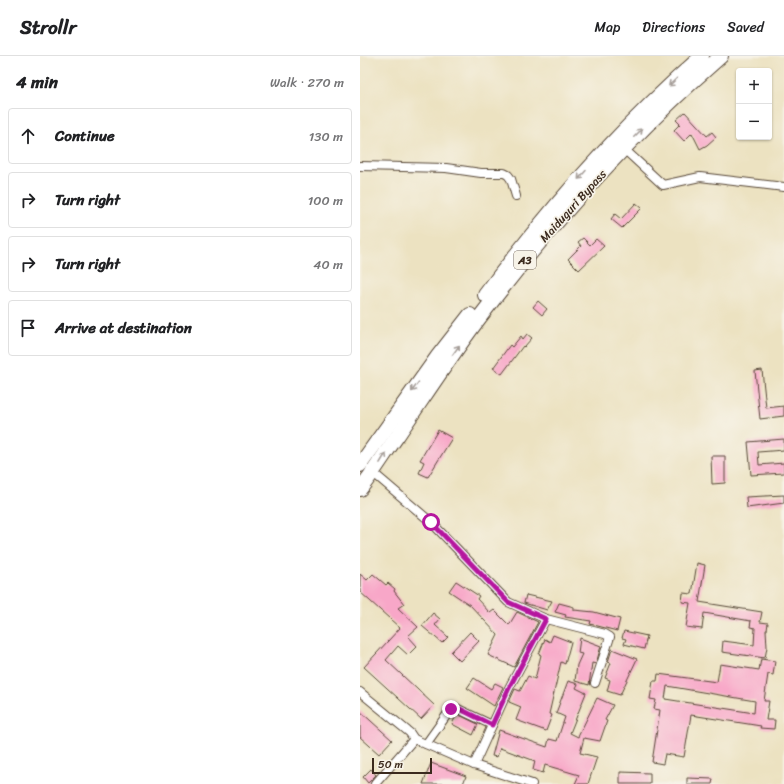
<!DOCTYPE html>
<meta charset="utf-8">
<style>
body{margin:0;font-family:Sriracha,sans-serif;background:#f2f2f2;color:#202124}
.controls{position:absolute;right:12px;top:12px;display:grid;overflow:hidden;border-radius:4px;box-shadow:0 1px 3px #0004}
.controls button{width:36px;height:36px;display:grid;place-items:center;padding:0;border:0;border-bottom:1px solid #e0e0e0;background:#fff;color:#202124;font:20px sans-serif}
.scale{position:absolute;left:12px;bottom:10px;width:60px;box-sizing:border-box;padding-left:4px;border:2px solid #3b2a1e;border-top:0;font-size:11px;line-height:14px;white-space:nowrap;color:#3b2a1e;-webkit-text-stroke:3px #f7f3e8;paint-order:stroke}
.stop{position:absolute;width:12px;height:12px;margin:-9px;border:3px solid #b5179e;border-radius:50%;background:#fff}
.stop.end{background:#b5179e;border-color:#fff;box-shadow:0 1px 4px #0008}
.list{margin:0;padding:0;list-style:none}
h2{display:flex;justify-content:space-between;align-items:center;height:52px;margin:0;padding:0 16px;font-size:17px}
h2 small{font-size:13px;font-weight:400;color:#757577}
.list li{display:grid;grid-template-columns:26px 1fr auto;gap:12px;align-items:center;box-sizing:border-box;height:56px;margin:0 8px 8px;padding:0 8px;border:1px solid #e0e0e0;border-radius:4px}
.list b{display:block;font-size:15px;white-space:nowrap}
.list em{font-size:13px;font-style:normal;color:#757577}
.icon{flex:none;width:22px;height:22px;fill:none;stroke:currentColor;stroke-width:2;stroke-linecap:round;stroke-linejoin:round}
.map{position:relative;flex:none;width:424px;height:728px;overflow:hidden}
header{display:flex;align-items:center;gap:24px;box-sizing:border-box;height:56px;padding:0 20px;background:#fff;border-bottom:1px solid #e0e0e0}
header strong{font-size:19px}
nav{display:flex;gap:22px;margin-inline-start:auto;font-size:14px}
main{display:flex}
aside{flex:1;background:#fff}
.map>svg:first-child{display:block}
</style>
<header>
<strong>Strollr</strong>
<nav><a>Map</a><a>Directions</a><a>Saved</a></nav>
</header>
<main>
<aside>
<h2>4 min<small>Walk · 270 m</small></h2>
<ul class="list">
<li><svg class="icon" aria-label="ahead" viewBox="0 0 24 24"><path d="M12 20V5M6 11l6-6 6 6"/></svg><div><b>Continue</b></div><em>130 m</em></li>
<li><svg class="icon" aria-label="right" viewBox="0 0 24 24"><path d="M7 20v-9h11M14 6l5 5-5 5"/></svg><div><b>Turn right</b></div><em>100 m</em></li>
<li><svg class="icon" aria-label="right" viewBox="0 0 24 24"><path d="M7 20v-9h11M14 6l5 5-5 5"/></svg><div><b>Turn right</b></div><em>40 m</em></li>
<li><svg class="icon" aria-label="arrive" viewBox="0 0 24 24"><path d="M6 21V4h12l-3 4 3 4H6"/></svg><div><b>Arrive at destination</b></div></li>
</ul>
</aside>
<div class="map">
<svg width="424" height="728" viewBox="0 0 424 728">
<rect width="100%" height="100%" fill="#f7f3e8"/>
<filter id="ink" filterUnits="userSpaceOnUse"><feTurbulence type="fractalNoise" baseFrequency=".025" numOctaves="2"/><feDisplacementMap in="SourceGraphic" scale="8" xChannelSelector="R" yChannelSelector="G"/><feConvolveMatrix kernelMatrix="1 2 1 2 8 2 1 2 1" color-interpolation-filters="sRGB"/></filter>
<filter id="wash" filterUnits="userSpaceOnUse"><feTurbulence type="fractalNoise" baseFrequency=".012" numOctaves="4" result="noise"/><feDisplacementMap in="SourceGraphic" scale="16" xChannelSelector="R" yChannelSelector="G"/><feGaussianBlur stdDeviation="0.9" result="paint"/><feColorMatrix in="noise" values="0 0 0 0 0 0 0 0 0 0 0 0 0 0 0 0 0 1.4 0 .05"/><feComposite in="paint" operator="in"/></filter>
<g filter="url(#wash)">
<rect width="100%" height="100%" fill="#ece2c1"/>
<g id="blocks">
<g fill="#f8a7c8" fill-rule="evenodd">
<polygon points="325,56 347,80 352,76 356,81 347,89 340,93 332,77 324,85 314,74 320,68 316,64"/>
<polygon points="276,147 282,152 262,172 251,163 255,158 261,163"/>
<polygon points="223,182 230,189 236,183 244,190 219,214 208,203 221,190 218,186"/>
<polygon points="178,245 187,253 182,259 173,251"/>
<polygon points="167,278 172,282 164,291 163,290 142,318 133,312 150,289 152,291 161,280 163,283"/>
<polygon points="402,314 406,352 424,350 424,360 400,363 395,315"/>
<polygon points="78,374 92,382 68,421 59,417 64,406 60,404"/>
<polygon points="424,383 424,394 398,396 399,409 424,407 424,417 391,419 388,386"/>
<polygon points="351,400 365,400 365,427 352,428"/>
<polygon points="424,439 424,447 387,452 386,441"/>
<polygon points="337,507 345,509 339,546 402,556 400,566 408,567 407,574 406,574 407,591 405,602 362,596 363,585 394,589 395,572 390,571 391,565 344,557 342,573 326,571 330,547 322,546 323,537 332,538"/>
<polygon points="0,518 7,524 13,518 26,529 28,527 35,533 34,535 44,548 38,552 58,571 48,580 57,590 48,599 38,590 26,604 74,649 61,663 4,611 40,572 0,536"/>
<polygon points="96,525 119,540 117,543 130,557 134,554 149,569 157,556 178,566 154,611 128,599 138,579 110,549 89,535"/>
<polygon points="166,539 192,545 187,554 164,547"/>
<polygon points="199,547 214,551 214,554 234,556 260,563 257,575 230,568 231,565 205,561 206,559 195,556"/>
<polygon points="73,557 80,563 75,569 88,581 82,587 62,570"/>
<polygon points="264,575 287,580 284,593 264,588 266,583 262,582"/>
<polygon points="110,576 119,585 100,605 91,596"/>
<polygon points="193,579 211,586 205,608 201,606 189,658 192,659 186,675 156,664 161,651 149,646 155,633 160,635 168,620 175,623 181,599 179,598 185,583 190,586"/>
<polygon points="220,582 241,590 236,608 232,607 229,629 215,625 217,609 222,598 218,597"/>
<polygon points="252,593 277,603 260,639 247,635 250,624 245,622 251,607 248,606"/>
<path d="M401,603L415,605L413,619L408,618L404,645H409L406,664H415L414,673L400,672L401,670L331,659L324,701L305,698L303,708L292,706L300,654L294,653L296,644L290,643L293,625H297L298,618L357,626L360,608L399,614ZM307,630L395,645L394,657L305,643Z"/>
<polygon points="114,622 131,633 135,627 143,631 134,650 107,632"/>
<polygon points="208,625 218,628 216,632 226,637 210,677 218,681 237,642 253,649 245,664 247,665 240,685 224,682 220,697 237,701 228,728 215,728 219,719 185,709 183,717 173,714 175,705 140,692 137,701 132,700 139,674 187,691 189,683 197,685 205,661 196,657"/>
<polygon points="0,655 32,684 19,698 0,681"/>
<polygon points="97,658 118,668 113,679 92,668"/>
<polygon points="71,707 106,720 103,728 63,728"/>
<polygon points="11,713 16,719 8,727 3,721"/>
<polygon points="260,716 290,717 290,728 260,728"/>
<polygon points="327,722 353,723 352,728 327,728"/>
</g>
</g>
</g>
<g filter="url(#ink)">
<use href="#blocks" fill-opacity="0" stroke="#564636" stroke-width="1"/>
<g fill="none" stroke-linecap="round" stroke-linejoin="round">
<g stroke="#564636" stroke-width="10">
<g id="street">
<polyline points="264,93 303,129 340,121 424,131"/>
<polyline points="0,110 86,112 121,117 144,117 148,119 151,123 156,140"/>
<polyline points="10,414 71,466 148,546 186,563 245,578 250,581 235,627"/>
<polyline points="0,636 50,677 54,683 114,709 172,728"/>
<polyline points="66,688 91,653 94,651 132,669"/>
<polyline points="114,709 149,632 186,563"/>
<polyline points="15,728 54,683"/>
</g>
</g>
<g stroke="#564636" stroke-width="16">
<g id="highway">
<path d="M125,239C190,152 260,72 342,0"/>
<polyline points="0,409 78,300 110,259"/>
<path d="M0,433C14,416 25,397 38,379C66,338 93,296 123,257C194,164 273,77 361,0"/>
</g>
</g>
<use href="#street" stroke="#fff" stroke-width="8"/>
<use href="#highway" stroke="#fff" stroke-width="14"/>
</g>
<defs><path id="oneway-shaft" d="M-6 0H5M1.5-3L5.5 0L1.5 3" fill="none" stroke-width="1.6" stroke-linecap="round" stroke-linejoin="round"/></defs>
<g stroke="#a79f9a">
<use href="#oneway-shaft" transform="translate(313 26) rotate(137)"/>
<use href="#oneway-shaft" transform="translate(278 77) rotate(-45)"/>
<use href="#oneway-shaft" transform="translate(222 119) rotate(132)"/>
<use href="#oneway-shaft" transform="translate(96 294) rotate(-54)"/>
<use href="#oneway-shaft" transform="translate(55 331) rotate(126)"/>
<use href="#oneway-shaft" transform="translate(23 402) rotate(-59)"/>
</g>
</g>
<g fill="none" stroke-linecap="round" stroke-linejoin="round" filter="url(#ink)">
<polyline stroke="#b5179e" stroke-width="5" points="71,466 148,546 186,563 149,632 132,669 98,652 91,653"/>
</g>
<g text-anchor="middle" stroke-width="3.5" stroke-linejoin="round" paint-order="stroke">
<rect fill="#f7f3e8" stroke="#73665b" stroke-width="1" x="154" y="195" width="22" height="18" rx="3"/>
<g font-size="11" font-weight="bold" fill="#3b2a1e">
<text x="165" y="208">A3</text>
</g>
<g font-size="12" fill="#3b2a1e" stroke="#f7f3e8">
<text transform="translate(213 150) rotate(-48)" y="4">Maiduguri Bypass</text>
</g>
</g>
</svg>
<div class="controls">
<button>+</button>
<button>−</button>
</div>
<div class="scale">50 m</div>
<div class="stop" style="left:71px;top:466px"></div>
<div class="stop end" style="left:91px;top:653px"></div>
</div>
</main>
